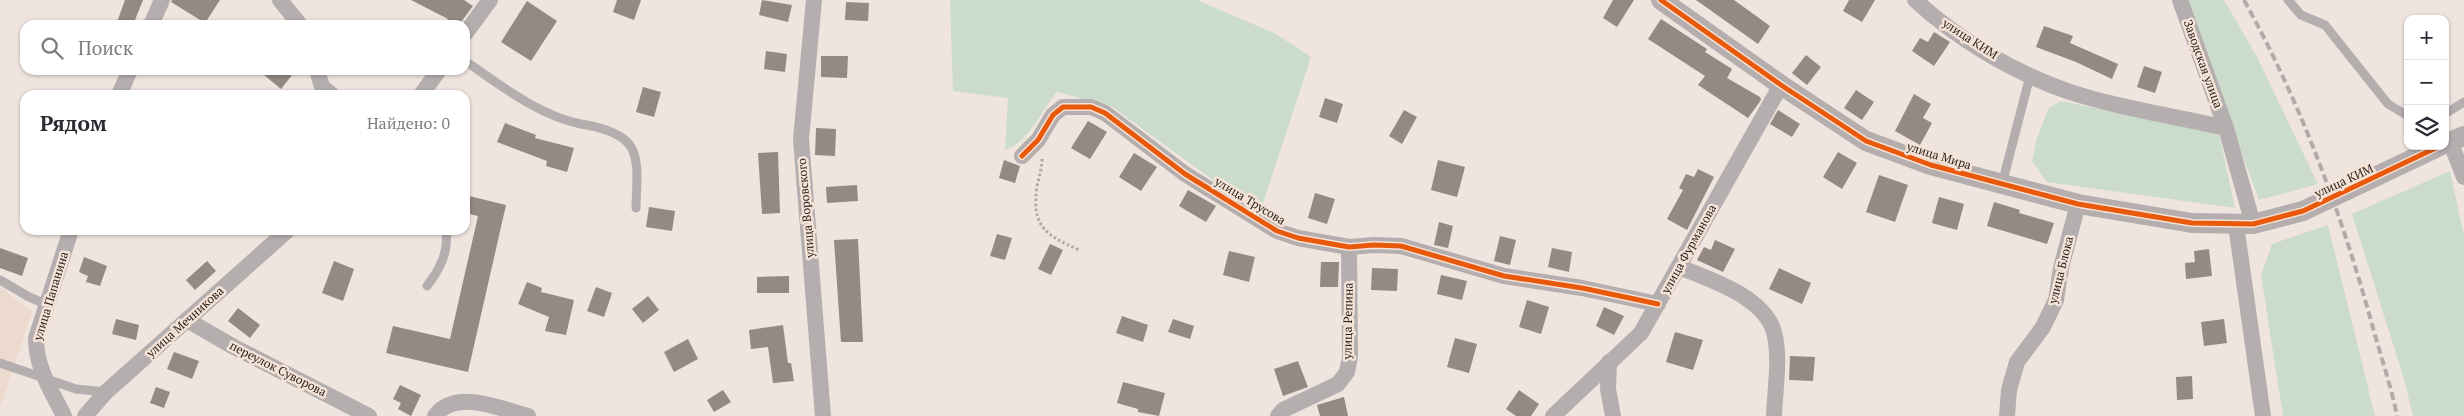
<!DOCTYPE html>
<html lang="ru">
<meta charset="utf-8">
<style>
body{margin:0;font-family:"PT Serif",serif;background:#f7f7f7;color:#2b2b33}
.controls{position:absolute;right:15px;top:15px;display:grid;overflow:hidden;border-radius:10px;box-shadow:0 1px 4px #0004}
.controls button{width:45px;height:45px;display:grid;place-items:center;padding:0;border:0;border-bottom:1px solid #e1e1e2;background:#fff;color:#2b2b33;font:25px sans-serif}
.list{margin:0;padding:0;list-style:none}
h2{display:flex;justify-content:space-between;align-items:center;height:65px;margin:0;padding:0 20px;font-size:21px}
h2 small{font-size:16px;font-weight:400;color:#7c7c81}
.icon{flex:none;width:28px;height:28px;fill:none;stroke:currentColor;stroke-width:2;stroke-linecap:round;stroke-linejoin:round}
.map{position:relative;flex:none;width:2464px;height:416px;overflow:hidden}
.search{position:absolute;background:#fff;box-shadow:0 1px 4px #0004;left:20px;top:20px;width:450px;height:55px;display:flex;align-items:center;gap:12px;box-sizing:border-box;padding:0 18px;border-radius:15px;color:#7c7c81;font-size:19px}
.panel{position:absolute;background:#fff;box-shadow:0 1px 4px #0004;left:20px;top:90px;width:450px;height:145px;border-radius:15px}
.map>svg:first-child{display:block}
</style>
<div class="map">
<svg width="2464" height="416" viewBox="0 0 2464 416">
<rect width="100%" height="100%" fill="#efe4de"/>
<polygon fill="#eddacf" points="0,287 32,312 0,409"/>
<g fill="#ccdccc">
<path d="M950,0H1197L1276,34L1311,57L1263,203L1217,183L1111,106L1057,92C1040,112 1031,140 1005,150L1008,98L953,91Z"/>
<polygon points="2186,0 2224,0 2257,57 2318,184 2259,200"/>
<polygon points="2061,101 2219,134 2235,208 2047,182 2032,161 2037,138 2049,108"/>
<polygon points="2450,171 2464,236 2464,416 2413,416 2404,379 2352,214"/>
<polygon points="2328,225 2375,416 2283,416 2261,275 2272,244"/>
</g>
<g fill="#948983">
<polygon points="125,0 143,0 133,25 116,25"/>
<polygon points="172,0 220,0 205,23 171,2"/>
<polygon points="411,0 464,0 473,6 459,25 444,25 448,19"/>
<polygon points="617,0 641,0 634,20 613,12"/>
<polygon points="762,0 792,5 788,22 759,15"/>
<polygon points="1613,0 1634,0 1617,27 1603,18"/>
<polygon points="1696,0 1734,0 1770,26 1758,44"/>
<polygon points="1849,0 1875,0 1862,22 1843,11"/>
<polygon points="527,1 557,21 531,61 501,42"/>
<polygon points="846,2 869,3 868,21 845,20"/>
<polygon points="1661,19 1707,49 1705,52 1732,69 1727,78 1760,97 1761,100 1748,118 1698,85 1705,76 1648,39"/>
<polygon points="2044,26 2073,36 2070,43 2118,64 2112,79 2076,62 2036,47"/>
<polygon points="1934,32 1950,42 1934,66 1912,51 1920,38 1928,42"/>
<polygon points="766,51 787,54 785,72 764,69"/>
<polygon points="1806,55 1821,67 1807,85 1792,73"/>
<polygon points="821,56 848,56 847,78 821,77"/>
<polygon points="2144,66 2162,72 2155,93 2137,87"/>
<polygon points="258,70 296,70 281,89"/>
<polygon points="643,87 661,92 654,117 636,112"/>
<polygon points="1856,90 1874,102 1862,120 1844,108"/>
<polygon points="1914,94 1931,104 1923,118 1932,123 1920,145 1895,131"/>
<polygon points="1325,98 1343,104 1337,123 1319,117"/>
<polygon points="1404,110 1417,117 1402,144 1389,136"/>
<polygon points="1778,110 1800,124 1792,137 1770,124"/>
<polygon points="1088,121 1107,132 1090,159 1071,148"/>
<polygon points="505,123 536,135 535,138 574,148 567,172 546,166 547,161 497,142"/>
<polygon points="816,128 836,129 835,156 815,155"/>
<polygon points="778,152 780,213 762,214 758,153"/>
<polygon points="1838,152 1857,163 1842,189 1823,177"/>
<polygon points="1134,153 1157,167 1141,191 1119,177"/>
<polygon points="1004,160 1020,166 1015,183 999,178"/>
<polygon points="1438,160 1465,167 1457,197 1431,190"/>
<polygon points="1698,169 1714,177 1687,230 1667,219 1683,190 1679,188 1686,174 1694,177"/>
<polygon points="1879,175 1908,185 1895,222 1866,212"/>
<polygon points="857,185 858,201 827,203 826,187"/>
<polygon points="1188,190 1216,206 1206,222 1179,206"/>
<polygon points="1315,193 1335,199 1327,224 1308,218"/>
<polygon points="465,195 506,205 468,372 386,353 393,326 450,339 478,216 465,213"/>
<polygon points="1939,197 1964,204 1957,230 1932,223"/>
<polygon points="1994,202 2020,210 2019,213 2054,223 2047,244 1987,226"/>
<polygon points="649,207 675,211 672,231 646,227"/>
<polygon points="1439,222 1453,226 1448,248 1434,245"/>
<polygon points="997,234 1012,238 1005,260 990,256"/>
<polygon points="1500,236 1516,240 1510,265 1494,261"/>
<polygon points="858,239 863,342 841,342 834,240"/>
<polygon points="1715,240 1735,249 1723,272 1697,260 1704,247 1711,250"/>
<polygon points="1050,244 1063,250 1051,275 1038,269"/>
<polygon points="0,248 28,258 22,276 0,268"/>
<polygon points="1552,248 1572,252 1569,272 1548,267"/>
<polygon points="2209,249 2212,276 2186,279 2185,263 2195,262 2194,251"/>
<polygon points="1229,251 1255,257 1249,282 1223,275"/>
<polygon points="84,257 107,266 100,286 86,282 88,276 79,272"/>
<polygon points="207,261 216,271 195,290 186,280"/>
<polygon points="334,261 354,269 343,301 322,293"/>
<polygon points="1321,262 1339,262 1338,287 1320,287"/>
<polygon points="1372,268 1398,269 1397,291 1371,290"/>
<polygon points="1779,268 1811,283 1802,304 1769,289"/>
<polygon points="1441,275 1467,281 1462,300 1437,294"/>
<polygon points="789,276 789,293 757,293 757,277"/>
<polygon points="527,282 542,288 541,292 574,300 566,335 545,331 549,317 518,304"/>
<polygon points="596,287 612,293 604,317 587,311"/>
<polygon points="648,296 659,310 643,323 632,309"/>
<polygon points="1527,300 1549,307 1541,334 1519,327"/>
<polygon points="1604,307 1624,316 1614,335 1596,326"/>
<polygon points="238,308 260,325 250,338 228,321"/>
<polygon points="1122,316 1148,325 1143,342 1116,333"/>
<polygon points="116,319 139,325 136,340 112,334"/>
<polygon points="1173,319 1194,326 1190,339 1168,332"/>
<polygon points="2224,319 2227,343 2204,346 2201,322"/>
<polygon points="783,325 788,363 791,363 794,381 773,383 768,347 751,349 749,330"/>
<polygon points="1675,332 1703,340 1693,370 1666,362"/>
<polygon points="1455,338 1477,344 1469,373 1447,367"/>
<polygon points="688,339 698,359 674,372 664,352"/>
<polygon points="174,352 199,361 192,379 167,369"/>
<polygon points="1790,356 1815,357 1813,381 1789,380"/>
<polygon points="1298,361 1308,387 1283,396 1274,369"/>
<polygon points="2192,376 2193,399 2177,400 2176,377"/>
<polygon points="1123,382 1165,393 1159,416 1138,412 1138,409 1117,403"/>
<polygon points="400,385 421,395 411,416 398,409 401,403 393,399"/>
<polygon points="156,387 170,392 164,408 150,403"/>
<polygon points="723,390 731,402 714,412 707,400"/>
<polygon points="1519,390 1539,404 1531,416 1516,416 1506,409"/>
<polygon points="1344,397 1348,416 1320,416 1317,405"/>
</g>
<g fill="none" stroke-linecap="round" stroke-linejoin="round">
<path stroke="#ada8a7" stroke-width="3" stroke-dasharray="2.5 2.5" stroke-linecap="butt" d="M1042,159C1042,169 1039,177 1037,186C1031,227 1046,235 1079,250"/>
<g stroke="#b4aeae" stroke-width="9">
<polyline points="2288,0 2301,15 2325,25 2388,104 2408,116"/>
<path d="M465,61C501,85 537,115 581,124C596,126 619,132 629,144C641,159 636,190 636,208"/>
<polyline points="2445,114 2464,102"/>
<polyline points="2002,184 2030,76"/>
<polyline points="0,280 29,297 46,304"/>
<path d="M427,286C440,269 449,252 446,230"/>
<polyline points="0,363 76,389 106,392"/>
</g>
<g stroke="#b4aeae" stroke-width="16">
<polyline points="280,0 300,25"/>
<polyline points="814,0 801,139 823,416"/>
<path d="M1915,0C1957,39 2013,72 2067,91C2118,108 2174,116 2226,128L2253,224"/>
<polyline points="2180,0 2226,128"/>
<polyline points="151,25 162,0"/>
<polyline points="465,34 490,0"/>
<polyline points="317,70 322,87 332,95"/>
<polyline points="119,95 130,70"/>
<polyline points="421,95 439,70"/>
<polyline points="2450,141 2464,177"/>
<polyline points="1022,156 1038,140 1053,115 1063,107 1091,107 1105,113 1185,174 1277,231 1298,238 1349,247 1374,245 1401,246 1504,276 1582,288 1658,304"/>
<polyline points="2236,225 2263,416"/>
<path d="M1679,267C1710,279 1768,298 1775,336C1780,361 1775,390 1774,416"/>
<polyline points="187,320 234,347 369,416"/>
<polyline points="1609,362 1608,389 1613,416"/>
<path d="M64,416C51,390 36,368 36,338L71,230"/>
<polyline points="85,416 106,392 288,230"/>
<path d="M435,416C456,388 501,409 528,416"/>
<polyline points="1278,416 1283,410 1338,384 1347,372 1350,357 1349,247"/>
<polyline points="1553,416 1641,333 1781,85"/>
<polyline points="2007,416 2009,390 2017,362 2043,327 2056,300 2061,268 2078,204"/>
</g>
<g stroke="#b4aeae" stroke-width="20">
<polyline points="1661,0 1781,85 1866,141 1931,165 2078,204 2192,223 2253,224 2303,211 2440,146"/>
<polyline points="2445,144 2464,136"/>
</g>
<path stroke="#b1aba9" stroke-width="4" stroke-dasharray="8 4" stroke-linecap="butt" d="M2244,0C2301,103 2342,215 2373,328C2381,357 2391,386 2397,416"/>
<g stroke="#f5e3d8" stroke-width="8">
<g id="cycleway">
<polyline points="1661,0 1781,85 1866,141 1931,165 2078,204 2192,223 2253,224 2303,211 2440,146"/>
<polyline points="1022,156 1038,140 1053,115 1063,107 1091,107 1105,113 1185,174 1277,231 1298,238 1349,247 1374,245 1401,246 1504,276 1582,288 1658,304"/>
</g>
</g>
<use href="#cycleway" stroke="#e8590c" stroke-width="5"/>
</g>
<g text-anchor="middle" stroke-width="5" stroke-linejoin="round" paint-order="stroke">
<g font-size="12" fill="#28211d" stroke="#f5e3d8">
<text transform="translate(1970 39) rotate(33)" y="4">улица КИМ</text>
<text transform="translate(2203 64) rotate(70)" y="4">Заводская улица</text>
<text transform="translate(1939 156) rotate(17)" y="4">улица Мира</text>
<text transform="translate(2344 181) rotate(-25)" y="4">улица КИМ</text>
<text transform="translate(1250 201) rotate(31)" y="4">улица Трусова</text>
<text transform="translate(806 208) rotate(-95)" y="4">улица Воровского</text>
<text transform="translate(1689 249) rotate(-61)" y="4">улица Фурманова</text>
<text transform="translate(2061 270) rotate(-76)" y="4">улица Блока</text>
<text transform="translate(51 296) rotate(-73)" y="4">улица Папанина</text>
<text transform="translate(1348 321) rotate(-89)" y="4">улица Репина</text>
<text transform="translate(185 322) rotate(-42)" y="4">улица Мечникова</text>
<text transform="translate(278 369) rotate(27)" y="4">переулок Суворова</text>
</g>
</g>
</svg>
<div class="controls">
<button>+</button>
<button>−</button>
<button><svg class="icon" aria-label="layers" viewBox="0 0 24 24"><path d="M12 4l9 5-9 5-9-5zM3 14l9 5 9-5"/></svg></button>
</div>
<div class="search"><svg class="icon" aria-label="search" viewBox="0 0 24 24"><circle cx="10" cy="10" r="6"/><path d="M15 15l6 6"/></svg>Поиск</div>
<section class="panel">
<h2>Рядом<small>Найдено: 0</small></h2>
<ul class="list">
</ul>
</section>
</div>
